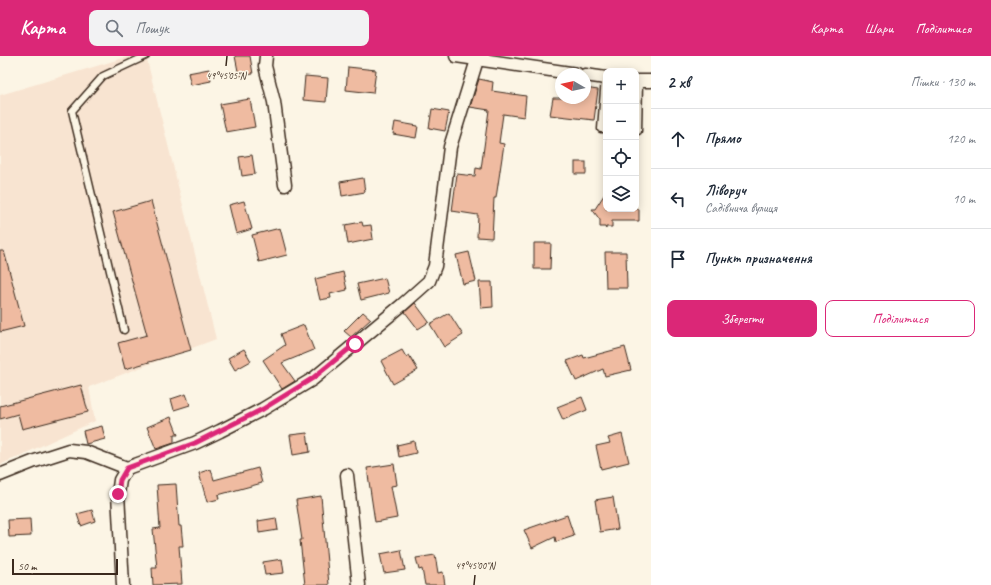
<!DOCTYPE html>
<html lang="uk">
<meta charset="utf-8">
<style>
body{margin:0;font-family:Caveat,sans-serif;background:#f2f2f3;color:#1f2937}
.controls{position:absolute;right:12px;top:12px;display:grid;overflow:hidden;border-radius:8px;box-shadow:0 2px 10px #0003}
.controls button{width:36px;height:36px;display:grid;place-items:center;padding:0;border:0;border-bottom:1px solid #e0e1e3;background:#fff;color:#1f2937;font:20px sans-serif}
.compass{position:absolute;left:555px;top:12px;width:36px;height:36px;border-radius:50%;background:#fff;box-shadow:0 2px 10px #0003;rotate:279deg}
.scale{position:absolute;left:12px;bottom:10px;width:106px;box-sizing:border-box;padding-left:4px;border:2px solid #3b2a1e;border-top:0;font-size:11px;line-height:14px;white-space:nowrap;color:#3b2a1e;-webkit-text-stroke:3px #fcf5e5;paint-order:stroke}
.stop{position:absolute;width:12px;height:12px;margin:-9px;border:3px solid #db2777;border-radius:50%;background:#fff}
.stop.end{background:#db2777;border-color:#fff;box-shadow:0 1px 4px #0008}
.list{margin:0;padding:0;list-style:none}
h2{display:flex;justify-content:space-between;align-items:center;height:52px;margin:0;padding:0 16px;font-size:17px}
h2 small{font-size:13px;font-weight:400;color:#747a83}
.list li{display:grid;grid-template-columns:26px 1fr auto;gap:12px;align-items:center;box-sizing:border-box;height:60px;padding:0 16px;border-top:1px solid #e0e1e3}
.list b{display:block;font-size:15px;white-space:nowrap}
.list p{margin:0;font-size:13px;white-space:nowrap;color:#747a83}
.list em{font-size:13px;font-style:normal;color:#747a83}
.actions{display:flex;gap:8px;padding:12px 16px}
.actions a{flex:1;padding:9px 0;border:1px solid #db2777;border-radius:8px;text-align:center;font-size:14px;color:#db2777}
.actions .main{background:#db2777;color:#fff}
.icon{flex:none;width:22px;height:22px;fill:none;stroke:currentColor;stroke-width:2;stroke-linecap:round;stroke-linejoin:round}
.map{position:relative;flex:none;width:651px;height:529px;overflow:hidden}
header{display:flex;align-items:center;gap:24px;box-sizing:border-box;height:56px;padding:0 20px;background:#db2777;color:#fff}
header strong{font-size:19px}
nav{display:flex;gap:22px;margin-inline-start:auto;font-size:14px}
.search{width:280px;height:36px;background:#f2f2f3;display:flex;align-items:center;gap:10px;box-sizing:border-box;padding:0 14px;border-radius:8px;color:#747a83;font-size:15px}
main{display:flex}
aside{flex:1;background:#fff}
.map>svg:first-child{display:block}
</style>
<header>
<strong>Карта</strong>
<div class="search"><svg class="icon" aria-label="search" viewBox="0 0 24 24"><circle cx="10" cy="10" r="6"/><path d="M15 15l6 6"/></svg>Пошук</div>
<nav><a>Карта</a><a>Шари</a><a>Поділитися</a></nav>
</header>
<main>
<div class="map">
<svg width="651" height="529" viewBox="0 0 651 529">
<rect width="100%" height="100%" fill="#fcf5e5"/>
<filter id="ink" filterUnits="userSpaceOnUse"><feTurbulence type="fractalNoise" baseFrequency=".025" numOctaves="2"/><feDisplacementMap in="SourceGraphic" scale="8" xChannelSelector="R" yChannelSelector="G"/><feConvolveMatrix kernelMatrix="1 2 1 2 8 2 1 2 1" color-interpolation-filters="sRGB"/></filter>
<g filter="url(#ink)">
<polygon fill="#f8e4d1" points="130,0 146,0 216,283 89,331 95,365 0,409 0,39"/>
<g fill="#efbba1" stroke="#3b2a1e">
<polygon points="235,0 250,0 253,18 239,20"/>
<polygon points="348,11 376,14 373,37 346,34"/>
<polygon points="209,13 211,25 191,29 188,17"/>
<polygon points="305,20 328,22 326,46 303,44"/>
<polygon points="479,23 493,26 492,35 526,40 524,61 503,58 499,87 504,88 496,142 494,142 492,182 477,181 478,159 452,155 457,118 475,120 476,112 481,113 489,54 470,51"/>
<polygon points="585,32 598,34 594,64 550,59 553,42 585,42"/>
<polygon points="250,43 255,71 226,76 220,48"/>
<polygon points="432,53 449,56 445,75 429,72"/>
<polygon points="395,66 418,70 416,82 393,78"/>
<polygon points="252,99 255,118 242,120 239,101"/>
<rect x="575" y="106" width="11" height="12"/>
<polygon points="363,122 365,136 342,140 340,126"/>
<polygon points="606,136 606,153 639,153 639,165 612,165 612,171 606,171 606,173 605,171 600,171 600,164 592,153 595,153"/>
<polygon points="151,145 191,294 125,313 118,287 147,279 113,156"/>
<polygon points="244,145 252,173 236,178 229,149"/>
<polygon points="362,166 363,170 371,169 373,183 348,188 345,169"/>
<polygon points="280,172 287,199 259,206 252,179"/>
<polygon points="534,187 551,187 550,213 534,213"/>
<polygon points="0,195 4,195 24,270 0,276"/>
<polygon points="469,196 476,225 463,228 456,199"/>
<polygon points="605,196 626,196 627,232 606,232"/>
<polygon points="343,216 347,234 330,238 331,242 320,244 315,223"/>
<polygon points="385,222 389,237 361,244 357,228"/>
<polygon points="479,226 492,226 493,251 481,252"/>
<polygon points="415,247 429,266 418,273 405,256"/>
<polygon points="363,256 371,263 351,281 344,275"/>
<polygon points="449,257 463,279 444,291 430,268"/>
<polygon points="304,269 314,294 282,307 295,325 282,333 263,304 285,289 281,278"/>
<polygon points="625,291 631,314 605,320 603,313 576,325 567,305 583,299 584,302"/>
<polygon points="244,293 251,305 235,314 228,302"/>
<polygon points="402,294 406,301 409,299 418,314 393,328 381,305"/>
<polygon points="81,329 88,356 22,373 18,358 0,363 0,350"/>
<polygon points="186,338 190,349 174,354 171,343"/>
<polygon points="582,341 587,354 563,364 557,351"/>
<polygon points="171,361 178,379 174,379 174,387 156,393 147,371"/>
<polygon points="102,370 105,383 86,388 83,375"/>
<polygon points="307,377 310,396 293,399 290,379"/>
<polygon points="622,378 629,406 601,413 596,390 610,387 608,382"/>
<polygon points="414,385 416,397 399,401 397,389"/>
<polygon points="394,408 397,429 391,430 397,462 375,466 367,412"/>
<polygon points="258,412 262,427 218,439 219,443 207,446 199,417 211,413 214,424"/>
<polygon points="176,428 179,470 181,470 183,490 179,490 182,528 153,529 152,512 157,512 153,473 160,472 157,429"/>
<polygon points="321,440 329,529 305,529 300,484 302,484 296,444"/>
<polygon points="613,441 618,473 600,476 595,444"/>
<polygon points="92,454 95,465 81,470 77,458"/>
<polygon points="567,459 574,480 556,486 555,481 532,492 524,474"/>
<polygon points="276,462 278,474 259,477 258,465"/>
<polygon points="30,463 31,480 9,481 8,464"/>
<polygon points="401,494 405,514 384,517 380,498"/>
<polygon points="435,499 438,517 443,516 445,529 425,529 422,513 419,514 416,502"/>
<polygon points="282,503 284,517 265,519 263,506"/>
</g>
<g fill="none" stroke-linecap="round" stroke-linejoin="round">
<g stroke="#3b2a1e" stroke-width="9">
<g id="lane">
<polyline points="605,22 601,73 606,73"/>
<polyline points="636,75 638,75 639,25"/>
<polyline points="124,274 72,55 103,20 146,0"/>
</g>
</g>
<g stroke="#3b2a1e" stroke-width="15">
<g id="street">
<polyline points="266,0 265,10 274,46 285,129"/>
<polyline points="456,0 577,18"/>
<polyline points="585,19 606,22"/>
<polyline points="636,25 651,25"/>
<polyline points="0,419 35,405 69,394 86,396 127,412 195,387 220,375 263,353 313,323 402,249 429,225 435,210 450,91 477,4"/>
<polyline points="347,419 359,529"/>
<polyline points="123,529 118,438 120,424 127,412"/>
</g>
</g>
<use href="#lane" stroke="#fcf5e5" stroke-width="6"/>
<use href="#street" stroke="#fcf5e5" stroke-width="12"/>
</g>
</g>
<g fill="none" stroke-linecap="round" stroke-linejoin="round" filter="url(#ink)">
<polyline stroke="#db2777" stroke-width="5" points="118,438 120,424 127,412 195,387 263,353 313,322 355,288"/>
</g>
<path fill="none" stroke="#3b2a1e" stroke-width="1.5" d="M226,10L227,0M474,529L475,519"/>
<g font-size="10" text-anchor="middle" fill="#3b2a1e" stroke="#fcf5e5" stroke-width="3" stroke-linejoin="round" paint-order="stroke">
<text x="226" y="23">49°45'05"N</text>
<text x="475" y="513">49°45'00"N</text>
</g>
</svg>
<div class="controls">
<button>+</button>
<button>−</button>
<button><svg class="icon" aria-label="locate" viewBox="0 0 24 24"><circle cx="12" cy="12" r="6"/><path d="M12 2v4M12 18v4M2 12h4M18 12h4"/></svg></button>
<button><svg class="icon" aria-label="layers" viewBox="0 0 24 24"><path d="M12 4l9 5-9 5-9-5zM3 14l9 5 9-5"/></svg></button>
</div>
<svg class="compass" viewBox="-18 -18 36 36"><path d="M0-13l5 13h-10z" fill="#e53935"/><path d="M0 13l5-13h-10z" fill="#747a83"/></svg>
<div class="scale">50 m</div>
<div class="stop" style="left:355px;top:288px"></div>
<div class="stop end" style="left:118px;top:438px"></div>
</div>
<aside>
<h2>2 хв<small>Пішки · 130 m</small></h2>
<ul class="list">
<li><svg class="icon" aria-label="ahead" viewBox="0 0 24 24"><path d="M12 20V5M6 11l6-6 6 6"/></svg><div><b>Прямо</b></div><em>120 m</em></li>
<li><svg class="icon" aria-label="left" viewBox="0 0 24 24"><path d="M17 20v-9H6M10 6l-5 5 5 5"/></svg><div><b>Ліворуч</b><p>Садівнича вулиця</p></div><em>10 m</em></li>
<li><svg class="icon" aria-label="arrive" viewBox="0 0 24 24"><path d="M6 21V4h12l-3 4 3 4H6"/></svg><div><b>Пункт призначення</b></div></li>
</ul>
<div class="actions"><a class="main">Зберегти</a><a>Поділитися</a></div>
</aside>
</main>
